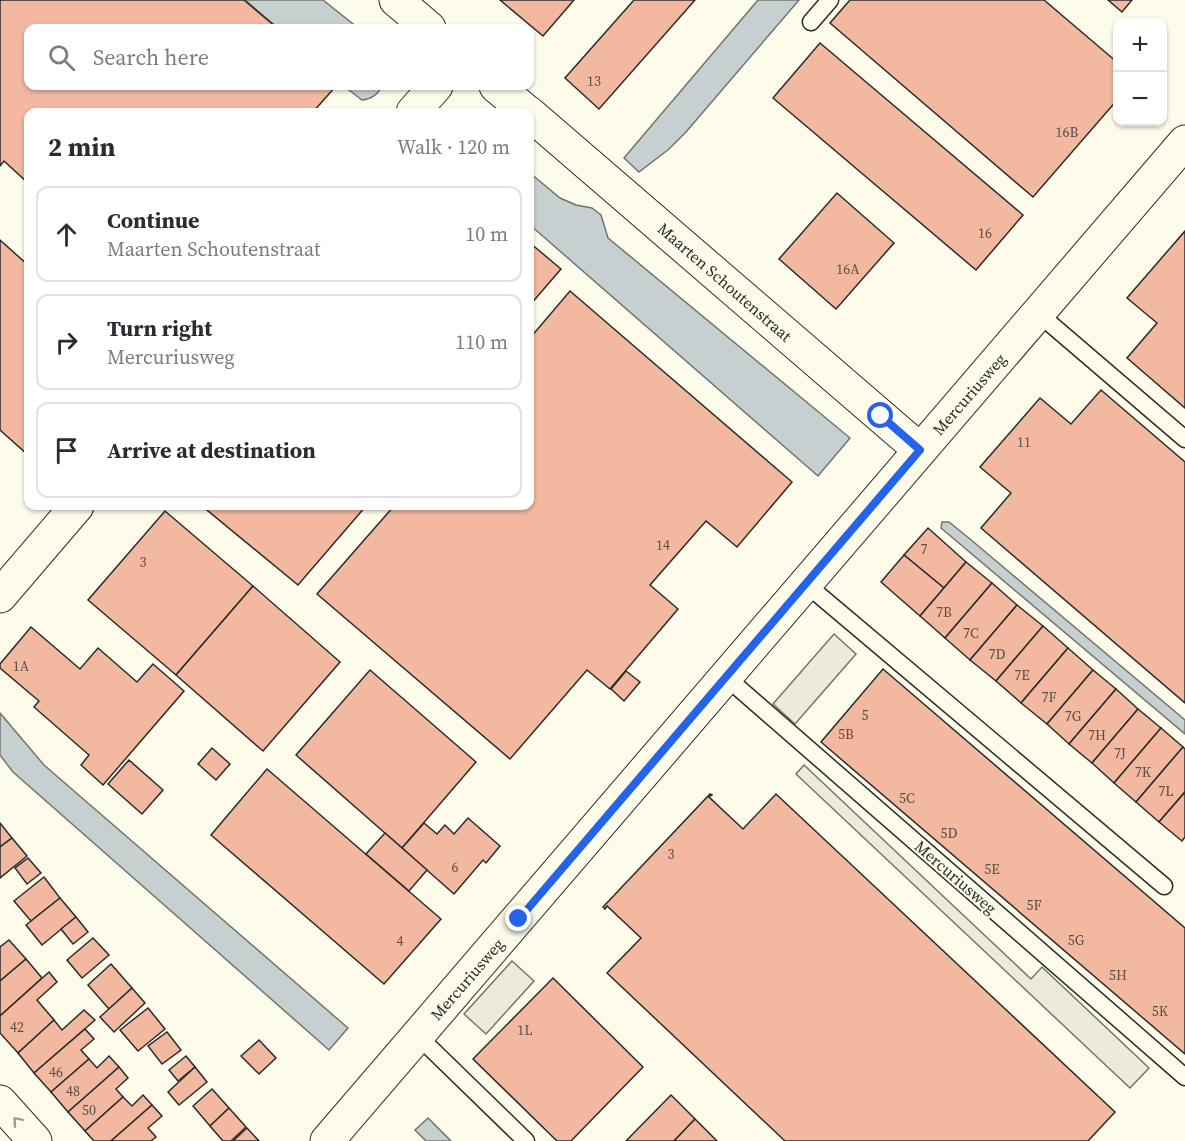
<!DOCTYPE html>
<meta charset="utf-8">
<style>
body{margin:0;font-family:"Source Serif 4",serif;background:#f2f2f3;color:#2b2b33}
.controls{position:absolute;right:18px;top:18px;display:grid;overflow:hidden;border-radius:12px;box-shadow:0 2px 4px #0004}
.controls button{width:54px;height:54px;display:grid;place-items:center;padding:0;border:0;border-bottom:2px solid #e1e1e2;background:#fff;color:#2b2b33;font:30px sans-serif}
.stop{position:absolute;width:18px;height:18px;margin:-14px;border:4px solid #2563eb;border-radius:50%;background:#fff}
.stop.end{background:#2563eb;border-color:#fff;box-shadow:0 2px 6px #0008}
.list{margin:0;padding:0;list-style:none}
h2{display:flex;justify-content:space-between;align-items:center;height:78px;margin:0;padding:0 24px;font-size:26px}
h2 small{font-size:20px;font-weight:400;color:#7c7c81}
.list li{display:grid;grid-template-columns:39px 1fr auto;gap:18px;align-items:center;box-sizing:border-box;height:96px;margin:0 12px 12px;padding:0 12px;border:2px solid #e1e1e2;border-radius:12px}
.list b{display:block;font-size:22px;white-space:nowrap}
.list p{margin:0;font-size:20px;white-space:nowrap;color:#7c7c81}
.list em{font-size:20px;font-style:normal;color:#7c7c81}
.icon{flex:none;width:33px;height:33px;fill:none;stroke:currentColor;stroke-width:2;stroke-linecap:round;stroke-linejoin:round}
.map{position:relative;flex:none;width:1185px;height:1141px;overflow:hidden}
.search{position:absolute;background:#fff;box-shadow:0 2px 4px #0004;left:24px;top:24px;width:510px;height:66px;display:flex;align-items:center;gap:15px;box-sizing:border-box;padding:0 21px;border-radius:12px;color:#7c7c81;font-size:22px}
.panel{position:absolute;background:#fff;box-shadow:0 2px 4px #0004;left:24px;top:108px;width:510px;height:402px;border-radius:12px}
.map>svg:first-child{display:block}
</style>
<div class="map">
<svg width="1185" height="1141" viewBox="0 0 1185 1141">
<rect width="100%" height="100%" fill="#fdfbea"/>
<g fill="#eceadb" stroke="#74746e" stroke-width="1.5">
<polygon points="834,634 856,654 795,724 773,704"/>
<polygon points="804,765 1031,979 1042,967 1149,1068 1130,1088 796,774"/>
<polygon points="512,961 534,981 486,1034 464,1014"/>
</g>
<g fill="#c7d0d0" stroke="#74746e" stroke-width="1.5">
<polygon points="245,0 323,0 358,28 278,28"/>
<polygon points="758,0 799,0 686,132 669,149 639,172 624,158"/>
<path d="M344,86H382C378,95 372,99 362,100Z"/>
<polygon points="530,173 560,198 576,205 592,208 601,215 608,238 850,438 818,476 530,225"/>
<polygon points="942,522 949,522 970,539 1185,720 1185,734 941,528"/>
<polygon points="0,713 44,765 348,1028 329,1050 13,772 0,755"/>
<polygon points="428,1118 451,1141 426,1141 415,1130"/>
</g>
<g fill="#f2b8a0" stroke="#2b2b2b" stroke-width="1.5">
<polygon points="0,0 244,0 277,28 28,28 28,86 336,86 313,112 28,112 28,183 4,161 0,166"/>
<polygon points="500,0 574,0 543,36"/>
<polygon points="634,0 695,0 599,109 565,78"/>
<polygon points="850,0 1044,0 1118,63 1118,99 1033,197 830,23"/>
<polygon points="1108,0 1132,0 1122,12"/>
<polygon points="820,43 1023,215 976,270 773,98"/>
<polygon points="837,193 894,243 836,309 779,259"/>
<polygon points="1185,231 1185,408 1127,358 1157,323 1127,298"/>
<polygon points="0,240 28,265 28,455 0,430"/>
<polygon points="530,243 561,269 530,305"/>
<polygon points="570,291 792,482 737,547 706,521 650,585 678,609 610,689 587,670 510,759 317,594 394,506 530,506 530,338"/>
<polygon points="1101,390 1185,462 1185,703 981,528 1011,493 980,467 1040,398 1071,424"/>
<polygon points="202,506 366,506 298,585"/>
<polygon points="165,511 253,586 176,675 88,600"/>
<polygon points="928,528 966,562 944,588 904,555"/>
<polygon points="904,555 944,588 920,616 881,582"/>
<polygon points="966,562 992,583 945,638 920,616"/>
<polygon points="992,583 1017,605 970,660 945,638"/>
<polygon points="253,586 340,662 263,751 176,675"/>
<polygon points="1017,605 1043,626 996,681 970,660"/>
<polygon points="1043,626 1068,648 1021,703 996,681"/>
<polygon points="31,627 80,669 98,648 137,682 153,664 184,691 103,785 81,765 89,755 34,707 39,701 0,668 0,664"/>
<polygon points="1068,648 1093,670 1047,724 1021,703"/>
<polygon points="883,669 1185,928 1185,1054 821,742"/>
<polygon points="370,670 476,762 402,848 296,755"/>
<polygon points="1093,670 1116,689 1069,744 1047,724"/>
<polygon points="626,671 640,682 624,701 611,689"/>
<polygon points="1116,689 1138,709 1092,763 1069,744"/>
<polygon points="1138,709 1161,728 1114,783 1092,763"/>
<polygon points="1161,728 1183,747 1136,802 1114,783"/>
<polygon points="1183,747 1185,749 1185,792 1159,822 1136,802"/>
<polygon points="212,748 230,764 216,780 198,764"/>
<polygon points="129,760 163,790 142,814 108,784"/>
<polygon points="267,769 441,919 384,984 211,835"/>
<polygon points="1185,792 1185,837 1182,841 1159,822"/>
<polygon points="710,794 712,795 709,797 743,829 776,794 1115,1112 1088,1141 785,1141 607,973 641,938 607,906 605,909 603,907"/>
<polygon points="468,818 500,846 486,863 483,860 454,894 402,848 424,823 437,834 445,825 454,834"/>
<polygon points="0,823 12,838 0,847"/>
<polygon points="385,833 427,870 409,891 366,854"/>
<polygon points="12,838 27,856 0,878 0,847"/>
<polygon points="28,858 41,873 27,884 15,868"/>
<polygon points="44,877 60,898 31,921 14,901"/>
<polygon points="60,898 76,917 42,945 26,925"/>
<polygon points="76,917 88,932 73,944 61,929"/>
<polygon points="93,938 109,955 82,978 67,960"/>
<polygon points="9,940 26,959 0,981 0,947"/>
<polygon points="26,959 42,978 0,1016 0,981"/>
<polygon points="111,964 132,988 109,1009 88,985"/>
<polygon points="49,972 57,982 37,1000 54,1020 18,1053 0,1033 0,1016"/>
<polygon points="553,978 643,1067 571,1141 557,1141 473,1059"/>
<polygon points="132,988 145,1003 114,1032 100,1017"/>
<polygon points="148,1008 165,1029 138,1051 120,1030"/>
<polygon points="84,1010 95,1020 34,1073 18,1053 54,1020 62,1030"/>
<polygon points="85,1029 94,1039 81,1050 89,1059 51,1092 34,1073"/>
<polygon points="167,1032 181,1050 162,1064 148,1046"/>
<polygon points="259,1040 276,1058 259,1074 241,1056"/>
<polygon points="109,1056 119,1067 68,1112 51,1092 89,1059 97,1068"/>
<polygon points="186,1056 195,1067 178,1081 169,1070"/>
<polygon points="119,1067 128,1078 116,1089 123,1097 85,1131 68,1112"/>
<polygon points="195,1067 207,1082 179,1105 168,1092"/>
<polygon points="212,1089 229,1108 210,1126 193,1106"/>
<polygon points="143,1095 152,1105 111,1141 94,1141 85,1131 123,1097 132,1106"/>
<polygon points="671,1095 695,1119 674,1141 626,1141"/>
<polygon points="152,1105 162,1116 148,1128 156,1137 151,1141 111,1141"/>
<polygon points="229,1108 246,1127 231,1141 223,1141 210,1126"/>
<polygon points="695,1119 717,1141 674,1141"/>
<polygon points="247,1128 259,1141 233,1141"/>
</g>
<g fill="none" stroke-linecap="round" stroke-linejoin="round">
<g stroke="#2b2b2b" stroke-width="19">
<g id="service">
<polyline points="811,22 830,0"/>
<polyline points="1039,314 1185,439"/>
<polyline points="806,584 1164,886"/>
<polyline points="726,677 1185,1077"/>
<polyline points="418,1036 526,1141"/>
</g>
</g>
<g stroke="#2b2b2b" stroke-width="35">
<g id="minor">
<polyline points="396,0 429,28"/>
<polyline points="496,86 527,112"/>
<polyline points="413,112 436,86"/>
<polyline points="530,114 920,450"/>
<polyline points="0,596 77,506"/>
<polyline points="0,1102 35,1141"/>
<polyline points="327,1141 1185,142"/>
</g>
</g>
<use href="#service" stroke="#fdfbea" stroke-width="16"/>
<use href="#minor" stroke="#fdfbea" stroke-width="33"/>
</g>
<defs><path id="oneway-chevron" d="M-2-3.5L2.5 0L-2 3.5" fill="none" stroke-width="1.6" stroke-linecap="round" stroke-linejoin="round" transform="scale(1.5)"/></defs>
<use stroke="#9e9d94" href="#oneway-chevron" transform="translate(17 1121) rotate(-131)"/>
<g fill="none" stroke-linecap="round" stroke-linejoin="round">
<polyline stroke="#2563eb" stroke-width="8" points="519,919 920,450 881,416"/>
</g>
<g text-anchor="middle" stroke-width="4.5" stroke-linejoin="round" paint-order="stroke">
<g font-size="14" fill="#5d4e48">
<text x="594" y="86">13</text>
<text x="1067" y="137">16B</text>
<text x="985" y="238">16</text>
<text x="848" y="274">16A</text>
<text x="1024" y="447">11</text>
<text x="663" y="550">14</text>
<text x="924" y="554">7</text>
<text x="143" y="567">3</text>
<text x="944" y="617">7B</text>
<text x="971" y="638">7C</text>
<text x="997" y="659">7D</text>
<text x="21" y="671">1A</text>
<text x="1022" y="680">7E</text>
<text x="1049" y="702">7F</text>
<text x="865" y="720">5</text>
<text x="1073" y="721">7G</text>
<text x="846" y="739">5B</text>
<text x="1097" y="740">7H</text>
<text x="1120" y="758">7J</text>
<text x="1143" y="777">7K</text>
<text x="1166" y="796">7L</text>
<text x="907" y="803">5C</text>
<text x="949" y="838">5D</text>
<text x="671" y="859">3</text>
<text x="455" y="872">6</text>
<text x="992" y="874">5E</text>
<text x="1034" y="910">5F</text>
<text x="1076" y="945">5G</text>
<text x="400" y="946">4</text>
<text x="1118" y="980">5H</text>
<text x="1160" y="1016">5K</text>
<text x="17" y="1032">42</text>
<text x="525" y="1035">1L</text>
<text x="56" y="1077">46</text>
<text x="73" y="1096">48</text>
<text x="89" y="1115">50</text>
</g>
<g font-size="16" fill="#2b2b2b" stroke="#fdfbea">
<text transform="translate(725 282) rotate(41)" y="6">Maarten Schoutenstraat</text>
<text transform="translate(969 394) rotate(-49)" y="6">Mercuriusweg</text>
<text transform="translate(956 877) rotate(41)" y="6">Mercuriusweg</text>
<text transform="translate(467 979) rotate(-49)" y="6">Mercuriusweg</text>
</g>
</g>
</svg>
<div class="controls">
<button>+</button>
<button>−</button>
</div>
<div class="stop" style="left:881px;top:416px"></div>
<div class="stop end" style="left:519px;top:919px"></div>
<div class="search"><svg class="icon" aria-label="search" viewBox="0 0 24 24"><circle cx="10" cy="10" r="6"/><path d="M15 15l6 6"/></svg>Search here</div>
<section class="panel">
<h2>2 min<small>Walk · 120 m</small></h2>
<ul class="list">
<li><svg class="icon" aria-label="ahead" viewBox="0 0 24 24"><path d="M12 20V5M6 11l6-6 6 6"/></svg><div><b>Continue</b><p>Maarten Schoutenstraat</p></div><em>10 m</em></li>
<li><svg class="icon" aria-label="right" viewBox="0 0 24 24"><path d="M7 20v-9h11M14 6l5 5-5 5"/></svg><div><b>Turn right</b><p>Mercuriusweg</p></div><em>110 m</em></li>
<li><svg class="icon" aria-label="arrive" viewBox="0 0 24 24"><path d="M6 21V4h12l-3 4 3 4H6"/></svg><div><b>Arrive at destination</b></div></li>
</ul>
</section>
</div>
